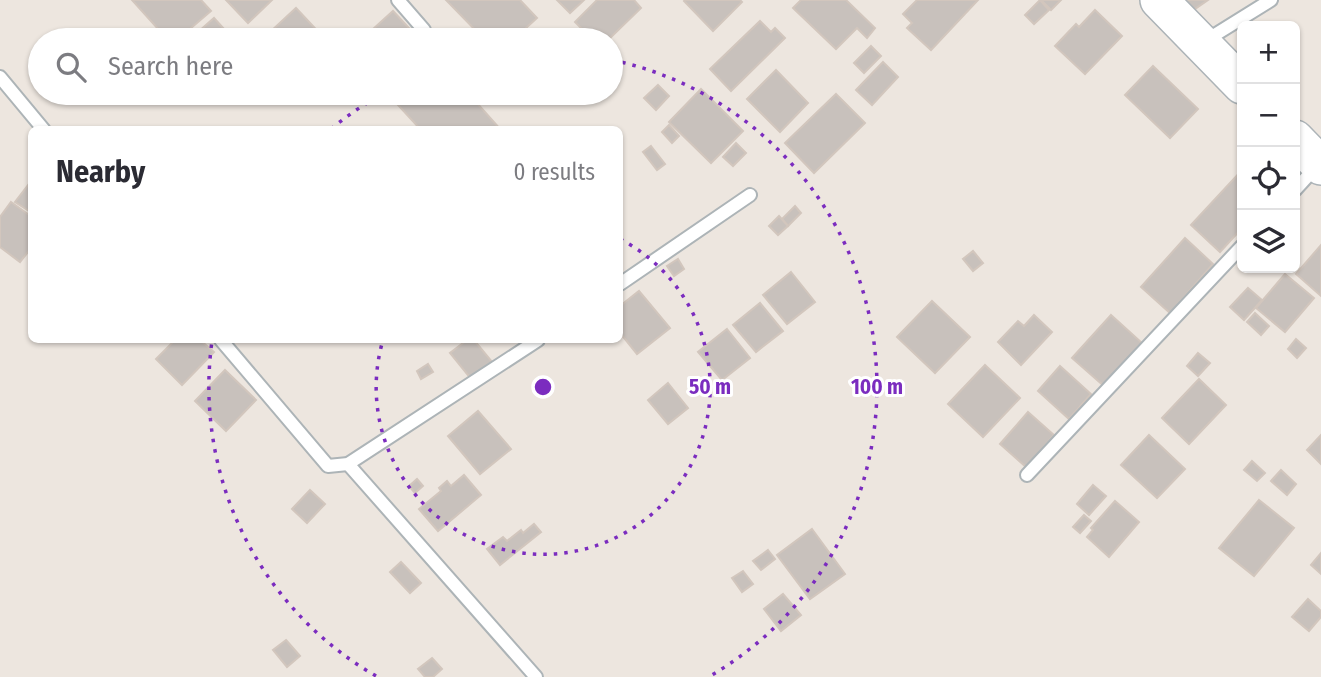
<!DOCTYPE html>
<meta charset="utf-8">
<style>
body{margin:0;font-family:"Fira Sans Condensed",sans-serif;background:#f7f7f7;color:#2b2b33}
.controls{position:absolute;right:21px;top:21px;display:grid;overflow:hidden;border-radius:10px;box-shadow:0 2px 5px #0004}
.controls button{width:63px;height:63px;display:grid;place-items:center;padding:0;border:0;border-bottom:2px solid #e1e1e2;background:#fff;color:#2b2b33;font:35px sans-serif}
.list{margin:0;padding:0;list-style:none}
h2{display:flex;justify-content:space-between;align-items:center;height:91px;margin:0;padding:0 28px;font-size:30px}
h2 small{font-size:23px;font-weight:400;color:#7c7c81}
.icon{flex:none;width:38px;height:38px;fill:none;stroke:currentColor;stroke-width:2;stroke-linecap:round;stroke-linejoin:round}
.map{position:relative;flex:none;width:1321px;height:677px;overflow:hidden}
.search{position:absolute;background:#fff;box-shadow:0 2px 5px #0004;left:28px;top:28px;width:595px;height:77px;display:flex;align-items:center;gap:18px;box-sizing:border-box;padding:0 24px;border-radius:38px;color:#7c7c81;font-size:26px}
.panel{position:absolute;background:#fff;box-shadow:0 2px 5px #0004;left:28px;top:126px;width:595px;height:217px;border-radius:10px}
.map>svg:first-child{display:block}
</style>
<div class="map">
<svg width="1321" height="677" viewBox="0 0 1321 677">
<rect width="100%" height="100%" fill="#ede6df"/>
<g fill="#c8c1bc" stroke="#d2c6bd" stroke-width="2">
<polygon points="132,0 201,0 211,11 177,40 168,40"/>
<polygon points="226,0 272,0 248,23"/>
<polygon points="446,0 520,0 537,18 513,40 485,40"/>
<polygon points="557,0 584,0 570,13"/>
<polygon points="597,0 634,0 641,8 608,40 593,40 575,22"/>
<polygon points="685,0 740,0 742,2 713,31 684,1"/>
<polygon points="801,0 846,0 875,28 867,38 857,28 836,49 793,8"/>
<polygon points="917,0 978,0 931,50 907,28 912,23 903,14"/>
<polygon points="1040,0 1049,10 1034,24 1025,15"/>
<polygon points="1041,0 1061,0 1051,10"/>
<polygon points="1184,0 1208,0 1192,11"/>
<polygon points="296,8 326,40 276,40 269,33"/>
<polygon points="1095,10 1122,36 1085,74 1055,46 1076,24 1079,27"/>
<polygon points="393,11 420,40 361,40"/>
<polygon points="214,18 234,40 189,40"/>
<polygon points="760,21 771,32 775,28 785,38 731,91 710,69"/>
<polygon points="871,46 881,56 864,73 854,63"/>
<polygon points="883,62 898,77 872,105 856,90"/>
<polygon points="1153,66 1198,109 1170,138 1125,95"/>
<polygon points="776,70 808,103 780,132 747,99"/>
<polygon points="658,85 669,96 656,110 644,98"/>
<polygon points="701,89 743,131 711,163 669,122"/>
<polygon points="387,93 468,93 501,130 421,130"/>
<polygon points="836,94 865,123 814,173 785,143"/>
<polygon points="669,125 679,136 672,143 662,132"/>
<polygon points="736,143 746,153 733,166 723,157"/>
<polygon points="651,146 665,164 657,170 643,152"/>
<polygon points="1242,170 1242,228 1220,252 1191,225"/>
<polygon points="32,180 32,213 15,202"/>
<polygon points="11,202 32,217 32,247 20,262 0,247 0,217"/>
<polygon points="795,206 801,213 788,226 782,219"/>
<polygon points="779,216 788,226 778,235 769,226"/>
<polygon points="1185,238 1213,264 1170,313 1141,287"/>
<polygon points="1321,245 1321,296 1296,274"/>
<polygon points="973,251 983,263 973,271 963,259"/>
<polygon points="678,259 684,269 674,276 667,266"/>
<polygon points="791,272 815,302 787,324 763,295"/>
<polygon points="1285,274 1314,298 1285,332 1256,308"/>
<polygon points="1248,288 1262,300 1244,320 1230,307"/>
<polygon points="639,291 670,328 637,354 620,333 620,306"/>
<polygon points="932,301 970,337 935,373 897,337"/>
<polygon points="760,303 783,331 756,352 733,325"/>
<polygon points="1255,313 1269,326 1261,335 1247,322"/>
<polygon points="1034,315 1052,332 1021,365 998,342 1018,321 1024,326"/>
<polygon points="1111,315 1142,343 1104,386 1072,358"/>
<polygon points="727,329 750,358 722,380 698,352"/>
<polygon points="1296,339 1306,348 1297,358 1288,349"/>
<polygon points="175,340 200,340 214,352 182,385 156,359"/>
<polygon points="467,340 474,340 493,363 472,380 450,353"/>
<polygon points="1198,353 1210,363 1198,376 1187,366"/>
<polygon points="428,364 433,372 421,379 417,371"/>
<polygon points="985,365 1020,398 983,437 948,404"/>
<polygon points="1060,366 1091,394 1069,419 1038,391"/>
<polygon points="225,370 256,400 226,431 195,401"/>
<polygon points="1199,379 1226,405 1189,444 1162,418"/>
<polygon points="668,383 688,408 668,424 648,400"/>
<polygon points="478,411 511,449 480,474 448,436"/>
<polygon points="1028,412 1054,435 1026,467 1000,444"/>
<polygon points="1149,435 1185,469 1157,498 1121,465"/>
<polygon points="1321,435 1321,464 1307,450"/>
<polygon points="1252,461 1265,473 1257,481 1244,470"/>
<polygon points="1281,470 1296,484 1287,495 1271,481"/>
<polygon points="464,475 481,495 438,531 419,509 441,491 439,488 447,481 451,486"/>
<polygon points="417,479 423,486 415,493 409,486"/>
<polygon points="1093,485 1106,496 1089,515 1077,504"/>
<polygon points="310,490 325,504 307,523 292,509"/>
<polygon points="1259,500 1294,528 1254,576 1219,548"/>
<polygon points="1115,501 1139,522 1109,557 1087,537 1093,530 1091,528"/>
<polygon points="1084,515 1091,521 1080,533 1073,527"/>
<polygon points="534,524 541,532 500,565 487,549 503,537 507,541 521,530 523,533"/>
<polygon points="812,529 845,574 810,599 777,555"/>
<polygon points="768,550 775,559 761,570 753,561"/>
<polygon points="1321,553 1321,574 1311,565"/>
<polygon points="401,562 421,583 410,593 390,572"/>
<polygon points="743,571 753,584 742,592 732,578"/>
<polygon points="783,594 801,615 781,631 764,609"/>
<polygon points="1308,599 1321,611 1321,617 1309,631 1292,617"/>
<polygon points="286,640 300,656 287,667 273,650"/>
<polygon points="432,658 442,669 433,677 425,677 418,669"/>
</g>
<g fill="none" stroke-linecap="round" stroke-linejoin="round">
<g stroke="#adb4b7" stroke-width="16">
<g id="lane">
<polyline points="398,0 424,30"/>
<polyline points="1205,41 1271,0"/>
<polyline points="0,77 44,130"/>
<polyline points="1295,190 1316,167"/>
<polyline points="620,284 750,195"/>
<polyline points="221,340 328,466 348,464 538,340"/>
<polyline points="348,464 536,677"/>
<polyline points="1027,475 1242,246"/>
</g>
</g>
<g stroke="#acb3b7" stroke-width="40">
<g id="secondary">
<polyline points="1159,0 1242,85"/>
<polyline points="1295,139 1321,166"/>
</g>
</g>
<use href="#lane" stroke="#fff" stroke-width="12"/>
<use href="#secondary" stroke="#fff" stroke-width="37"/>
</g>
<g fill="none" stroke="#7b2cbf" stroke-width="3.5" stroke-dasharray="3.5 7">
<path d="M620 239A167 167 0 1 1 383 340"/>
<path d="M376 676A334 334 0 0 1 212 341M331 129A334 334 0 0 1 384 93M612 60A334 334 0 0 1 710 676"/>
</g>
<circle cx="543" cy="387" r="10" fill="#7b2cbf" stroke="#fff" stroke-width="3.5"/>
<g font-size="21" text-anchor="middle" font-weight="bold" fill="#7b2cbf" stroke="#fff" stroke-width="6" stroke-linejoin="round" paint-order="stroke">
<text x="710" y="394">50 m</text>
<text x="877" y="394">100 m</text>
</g>
</svg>
<div class="controls">
<button>+</button>
<button>−</button>
<button><svg class="icon" aria-label="locate" viewBox="0 0 24 24"><circle cx="12" cy="12" r="6"/><path d="M12 2v4M12 18v4M2 12h4M18 12h4"/></svg></button>
<button><svg class="icon" aria-label="layers" viewBox="0 0 24 24"><path d="M12 4l9 5-9 5-9-5zM3 14l9 5 9-5"/></svg></button>
</div>
<div class="search"><svg class="icon" aria-label="search" viewBox="0 0 24 24"><circle cx="10" cy="10" r="6"/><path d="M15 15l6 6"/></svg>Search here</div>
<section class="panel">
<h2>Nearby<small>0 results</small></h2>
<ul class="list">
</ul>
</section>
</div>
